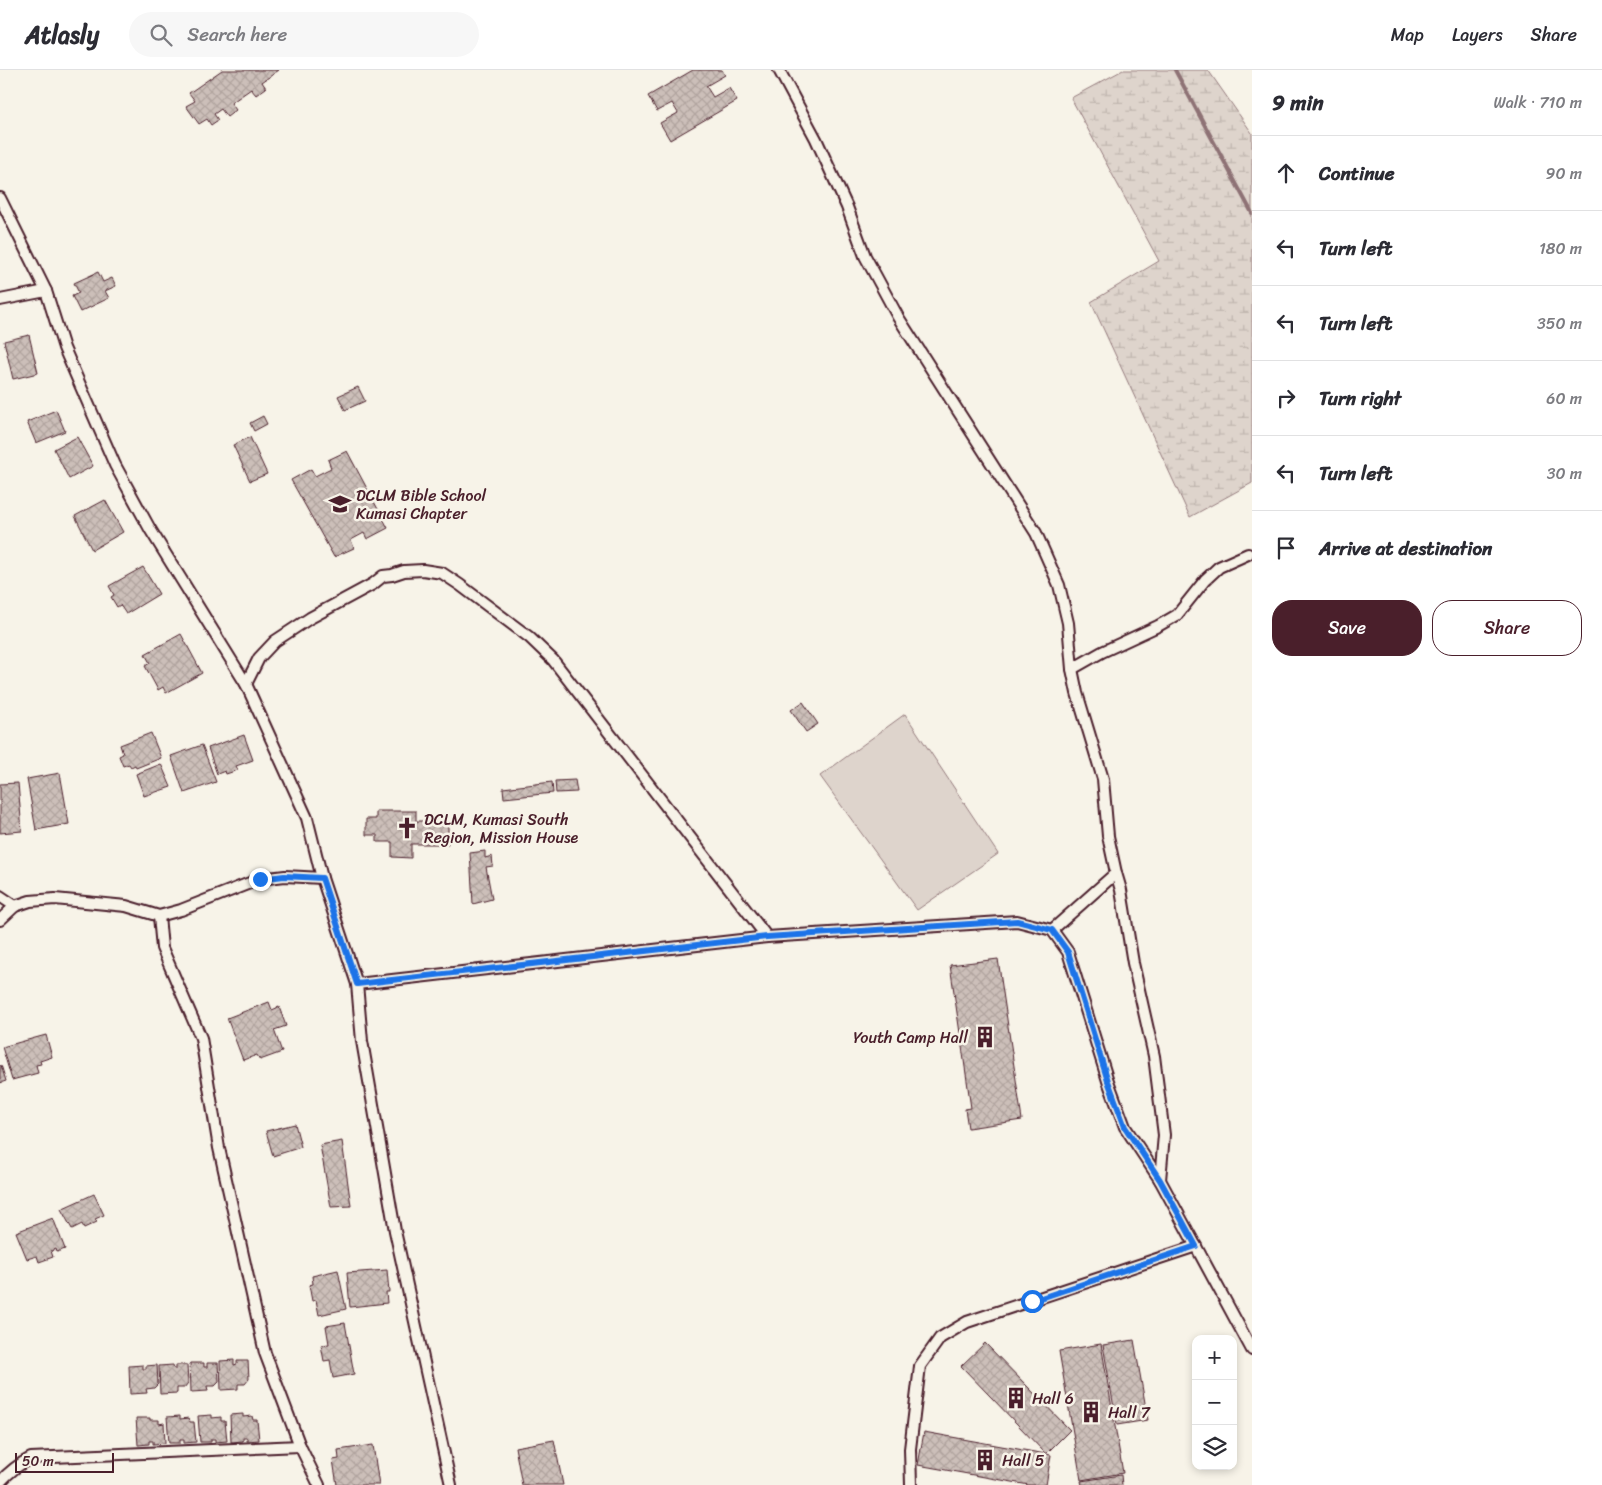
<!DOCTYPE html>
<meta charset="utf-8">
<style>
body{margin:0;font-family:Sriracha,sans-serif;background:#f7f7f7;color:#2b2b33}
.controls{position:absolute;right:15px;bottom:15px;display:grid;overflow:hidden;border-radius:10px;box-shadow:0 2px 8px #0003}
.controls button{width:45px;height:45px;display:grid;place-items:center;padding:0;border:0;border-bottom:1px solid #e1e1e2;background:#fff;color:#2b2b33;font:25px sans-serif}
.scale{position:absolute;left:15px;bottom:12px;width:99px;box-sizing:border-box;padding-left:5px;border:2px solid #4a1f2b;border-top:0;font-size:14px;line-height:18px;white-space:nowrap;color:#4a1f2b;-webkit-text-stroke:4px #f7f3e8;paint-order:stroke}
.stop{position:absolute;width:15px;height:15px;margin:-11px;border:4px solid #1a73e8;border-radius:50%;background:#fff}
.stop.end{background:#1a73e8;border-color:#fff;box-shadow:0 1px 5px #0008}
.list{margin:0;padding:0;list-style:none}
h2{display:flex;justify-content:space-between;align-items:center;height:65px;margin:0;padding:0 20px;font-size:21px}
h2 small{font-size:16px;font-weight:400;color:#7c7c81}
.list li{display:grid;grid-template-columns:32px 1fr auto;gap:15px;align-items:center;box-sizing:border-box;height:75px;padding:0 20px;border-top:1px solid #e1e1e2}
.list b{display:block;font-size:19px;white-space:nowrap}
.list em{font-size:16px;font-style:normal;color:#7c7c81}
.actions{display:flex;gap:10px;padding:15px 20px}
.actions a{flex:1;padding:11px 0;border:1px solid #4a1f2b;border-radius:20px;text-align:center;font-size:18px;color:#4a1f2b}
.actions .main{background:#4a1f2b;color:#fff}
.icon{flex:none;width:28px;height:28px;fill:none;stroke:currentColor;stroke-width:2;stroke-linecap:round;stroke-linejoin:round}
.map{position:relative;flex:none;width:1252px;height:1415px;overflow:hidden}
header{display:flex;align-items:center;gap:30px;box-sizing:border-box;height:70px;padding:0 25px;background:#fff;border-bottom:1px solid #e1e1e2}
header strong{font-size:24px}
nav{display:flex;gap:28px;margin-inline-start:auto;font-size:18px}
.search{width:350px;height:45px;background:#f7f7f7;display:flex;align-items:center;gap:12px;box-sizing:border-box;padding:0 18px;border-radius:28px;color:#7c7c81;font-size:19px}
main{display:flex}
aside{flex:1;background:#fff}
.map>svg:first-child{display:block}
</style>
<header>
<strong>Atlasly</strong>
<div class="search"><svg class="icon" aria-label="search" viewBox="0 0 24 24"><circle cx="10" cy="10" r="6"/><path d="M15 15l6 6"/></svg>Search here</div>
<nav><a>Map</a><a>Layers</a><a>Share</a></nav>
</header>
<main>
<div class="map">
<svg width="1252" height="1415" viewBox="0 0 1252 1415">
<defs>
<pattern id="wetland-marsh" width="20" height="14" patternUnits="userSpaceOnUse" patternTransform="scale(1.25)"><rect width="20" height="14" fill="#ded4cc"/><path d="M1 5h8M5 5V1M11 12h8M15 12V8" fill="none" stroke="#c0b6af"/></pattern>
<pattern id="building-cross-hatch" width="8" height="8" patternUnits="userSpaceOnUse" patternTransform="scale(1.25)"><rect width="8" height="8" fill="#ccbfb9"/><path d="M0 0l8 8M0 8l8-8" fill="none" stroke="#b1a49f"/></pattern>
</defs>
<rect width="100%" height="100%" fill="#f7f3e8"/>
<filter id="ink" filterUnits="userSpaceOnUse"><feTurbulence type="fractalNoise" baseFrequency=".02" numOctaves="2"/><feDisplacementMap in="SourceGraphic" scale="10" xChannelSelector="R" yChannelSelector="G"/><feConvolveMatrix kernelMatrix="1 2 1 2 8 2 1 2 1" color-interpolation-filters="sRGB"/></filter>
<g filter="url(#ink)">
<polygon fill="url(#wetland-marsh)" stroke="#947a7c" points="1123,0 1208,0 1252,63 1252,413 1190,447 1091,232 1159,191 1071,28"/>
<polygon fill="#ded4cc" stroke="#947a7c" points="905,644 998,784 917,840 820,706"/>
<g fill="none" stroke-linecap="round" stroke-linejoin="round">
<polyline stroke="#8e7275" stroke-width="4" points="1175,0 1252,143"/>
</g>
<g fill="url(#building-cross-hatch)" stroke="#4a1f2b">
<polygon points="222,0 279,0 262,12 266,18 256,25 251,19 231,33 236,40 227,47 221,39 214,44 218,50 211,55 207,49 199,54 186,36 195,31 189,23"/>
<polygon points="693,0 722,0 725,5 706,16 713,27 729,18 737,31 670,70 660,53 678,43 672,33 657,41 648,26"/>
<polygon points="98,202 103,212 112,208 116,216 105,221 109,228 80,242 72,226 79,223 74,213"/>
<polygon points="29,265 38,303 13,309 4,271"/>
<polygon points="358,317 365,331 345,340 338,326"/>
<polygon points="56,340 65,361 36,373 27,352"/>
<polygon points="263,346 267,354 254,361 250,353"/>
<polygon points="77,367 93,396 69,409 54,379"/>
<polygon points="250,367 267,404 250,411 233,375"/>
<polygon points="347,381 388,458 367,469 364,463 351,470 354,478 334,487 291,410 311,399 315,406 331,398 328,390"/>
<polygon points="105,430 123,462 92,480 75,446"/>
<polygon points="143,497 159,524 126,544 120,535 117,537 111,527 114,525 109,516"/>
<polygon points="181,564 202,603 166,623 163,617 158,620 145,596 150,593 145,584"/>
<polygon points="803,632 818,654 806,662 791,640"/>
<polygon points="151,663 161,688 136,698 135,695 131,697 129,694 123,696 119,686 123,684 120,675"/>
<polygon points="244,665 253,690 236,696 238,700 226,704 225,701 217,704 208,678"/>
<polygon points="202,675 216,712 184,723 171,686"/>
<polygon points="161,694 171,717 144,726 136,704"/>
<polygon points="60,703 69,754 36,760 27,709"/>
<polygon points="575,710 577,722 556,723 555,711"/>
<polygon points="552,712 553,723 504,728 503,718"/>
<polygon points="18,713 22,761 0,763 0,714"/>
<polygon points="376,741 416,741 416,751 448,751 448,774 411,774 411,788 392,787 392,772 377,772 377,765 366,765 366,749 376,749"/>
<polygon points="485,781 485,788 492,786 493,796 486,797 492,829 473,834 470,783"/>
<polygon points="998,889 1022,1050 968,1058 965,1039 971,1038 950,895"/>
<polygon points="269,932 272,940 279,937 286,956 274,960 282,982 260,990 257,985 243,990 227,948"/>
<polygon points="46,965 52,987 40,991 41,994 36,995 38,1003 12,1010 2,977"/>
<polygon points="1,995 6,1011 0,1013 0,996"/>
<polygon points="295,1054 301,1077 273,1086 266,1061"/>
<polygon points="342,1071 351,1136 331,1137 320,1075"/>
<polygon points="94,1124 104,1145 95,1149 97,1152 84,1158 82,1154 72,1159 61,1139"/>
<polygon points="53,1148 65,1179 57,1182 56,1179 51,1181 53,1187 39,1192 37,1186 27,1189 16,1162"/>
<polygon points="338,1200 346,1239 319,1245 316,1230 312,1231 309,1215 313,1214 312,1206"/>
<polygon points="387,1200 389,1222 386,1222 387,1233 350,1237 347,1203"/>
<polygon points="345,1253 354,1304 333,1308 330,1290 324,1291 321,1275 329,1274 326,1256"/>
<polygon points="1134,1270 1148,1350 1117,1355 1103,1275"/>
<polygon points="985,1273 1070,1360 1046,1384 961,1296"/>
<polygon points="1101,1274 1123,1403 1081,1410 1059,1281"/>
<polygon points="234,1290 234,1295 237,1294 237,1291 248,1291 249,1309 245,1314 238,1314 238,1319 221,1320 220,1291"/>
<polygon points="190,1293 204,1293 204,1297 207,1297 207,1293 218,1293 219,1312 215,1316 207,1316 208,1321 191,1322"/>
<polygon points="143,1295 143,1299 146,1299 146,1296 157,1295 158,1314 154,1318 146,1319 147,1323 130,1324 129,1296"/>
<polygon points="173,1295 174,1299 176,1299 176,1295 187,1295 188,1313 184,1318 177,1318 177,1323 160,1324 159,1296"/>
<polygon points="243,1344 243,1347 252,1346 253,1350 257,1350 259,1370 247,1371 247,1368 243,1368 243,1371 231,1372 230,1345"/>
<polygon points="212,1345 212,1348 221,1347 221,1351 225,1351 227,1371 215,1372 215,1369 211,1369 211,1372 200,1372 198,1346"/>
<polygon points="180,1346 180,1349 189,1348 190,1352 194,1352 196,1372 184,1373 184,1370 180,1370 180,1373 169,1373 167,1347"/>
<polygon points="136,1348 150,1348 150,1350 159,1350 159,1354 164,1353 165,1373 153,1374 153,1371 149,1371 149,1374 138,1375"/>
<polygon points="924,1362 1051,1385 1046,1415 1029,1415 918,1395"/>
<polygon points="554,1370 563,1415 522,1415 515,1377"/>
<polygon points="373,1375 379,1415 337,1415 333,1390 339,1389 338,1380"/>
<polygon points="1121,1405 1122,1415 1082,1415 1081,1411"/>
</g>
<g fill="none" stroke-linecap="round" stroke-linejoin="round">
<g stroke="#4a1f2b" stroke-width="14">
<g id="minor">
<polyline points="779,0 816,69 847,137 865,186 898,247 1036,463 1059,515 1068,553 1072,599 1077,623 1103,709 1108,766 1116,803 1121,820 1133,893 1154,986 1164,1065 1160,1110"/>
<polyline points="0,128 46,221 64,278 115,395 150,459 246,614 307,748 322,808 357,914 362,971 395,1161 451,1415"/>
<polyline points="0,230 46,221"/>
<polyline points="1072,599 1102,582 1158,556 1177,545 1205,510 1219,497 1248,484"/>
<polyline points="246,614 259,588 275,571 310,548 373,514 383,506 392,505 404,501 423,500 442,503 460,515 529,567 553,590 767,867"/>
<polyline points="0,826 15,836"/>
<polyline points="159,846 162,878 201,968 219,1078 265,1283 300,1376 319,1415"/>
<polyline points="0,850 15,836 30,831 55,829 126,836 159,846 181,840 260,809 285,806 322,808"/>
<polyline points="1052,860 1116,803"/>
<polyline points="357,914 767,867 1017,851 1052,860 1068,882 1108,1011 1125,1057 1160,1110 1252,1280"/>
<path d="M0,1412C9,1402 19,1394 31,1388L300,1376"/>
<polyline points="911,1415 910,1379 920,1296 940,1268 967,1252 1196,1176"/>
</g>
</g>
<use href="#minor" stroke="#f7f3e8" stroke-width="10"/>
</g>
</g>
<g fill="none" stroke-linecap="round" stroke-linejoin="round" filter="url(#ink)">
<polyline stroke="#1a73e8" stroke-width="6" points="260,809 284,806 322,808 357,914 767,867 1017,851 1052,860 1068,882 1108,1011 1125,1057 1160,1110 1196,1176 1032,1231"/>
</g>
<defs>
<g id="school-bare" transform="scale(1.725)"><path d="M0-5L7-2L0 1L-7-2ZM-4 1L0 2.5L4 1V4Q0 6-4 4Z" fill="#4a1f2b" stroke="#f7f3e8" stroke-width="2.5" paint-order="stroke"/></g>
<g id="church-bare" transform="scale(1.725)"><path d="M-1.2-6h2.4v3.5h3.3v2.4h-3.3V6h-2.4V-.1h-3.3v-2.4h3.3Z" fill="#4a1f2b" stroke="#f7f3e8" stroke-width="2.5" paint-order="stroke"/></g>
<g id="building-bare" transform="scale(1.725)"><path d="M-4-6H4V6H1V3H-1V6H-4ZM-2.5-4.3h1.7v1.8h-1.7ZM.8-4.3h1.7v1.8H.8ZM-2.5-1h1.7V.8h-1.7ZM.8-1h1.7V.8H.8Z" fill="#4a1f2b" stroke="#f7f3e8" stroke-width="2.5" paint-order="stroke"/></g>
</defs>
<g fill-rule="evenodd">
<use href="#school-bare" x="340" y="434"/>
<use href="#church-bare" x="407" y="758"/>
<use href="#building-bare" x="985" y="967"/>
<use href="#building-bare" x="1016" y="1328"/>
<use href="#building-bare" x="1091" y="1342"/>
<use href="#building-bare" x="985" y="1390"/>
</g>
<g text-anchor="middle" stroke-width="5" stroke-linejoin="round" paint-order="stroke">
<g font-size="16" fill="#4a1f2b" stroke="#f7f3e8" text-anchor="start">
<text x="356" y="431">DCLM Bible School<tspan x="356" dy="18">Kumasi Chapter</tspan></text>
<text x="424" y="755">DCLM, Kumasi South<tspan x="424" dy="18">Region, Mission House</tspan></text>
<text x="968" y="973" text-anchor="end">Youth Camp Hall</text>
<text x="1032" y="1334">Hall 6</text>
<text x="1108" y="1348">Hall 7</text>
<text x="1002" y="1396">Hall 5</text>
</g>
</g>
</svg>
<div class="controls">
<button>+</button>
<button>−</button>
<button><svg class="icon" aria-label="layers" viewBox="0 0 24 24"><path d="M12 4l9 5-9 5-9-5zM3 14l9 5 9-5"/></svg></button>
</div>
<div class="scale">50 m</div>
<div class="stop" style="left:1032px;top:1231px"></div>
<div class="stop end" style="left:260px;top:809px"></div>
</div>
<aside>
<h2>9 min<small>Walk · 710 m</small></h2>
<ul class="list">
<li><svg class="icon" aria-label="ahead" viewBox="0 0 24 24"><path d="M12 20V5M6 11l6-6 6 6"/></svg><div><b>Continue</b></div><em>90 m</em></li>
<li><svg class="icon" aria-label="left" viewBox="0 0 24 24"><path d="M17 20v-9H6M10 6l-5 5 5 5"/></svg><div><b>Turn left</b></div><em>180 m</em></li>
<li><svg class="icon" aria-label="left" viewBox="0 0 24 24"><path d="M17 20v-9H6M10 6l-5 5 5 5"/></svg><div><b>Turn left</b></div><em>350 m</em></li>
<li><svg class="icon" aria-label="right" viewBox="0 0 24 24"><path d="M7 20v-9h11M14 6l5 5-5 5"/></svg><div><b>Turn right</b></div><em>60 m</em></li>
<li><svg class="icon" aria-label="left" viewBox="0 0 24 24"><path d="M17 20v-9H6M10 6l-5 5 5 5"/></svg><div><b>Turn left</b></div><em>30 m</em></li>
<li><svg class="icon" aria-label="arrive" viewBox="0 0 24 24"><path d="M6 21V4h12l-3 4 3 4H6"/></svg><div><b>Arrive at destination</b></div></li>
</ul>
<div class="actions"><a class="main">Save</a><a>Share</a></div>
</aside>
</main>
